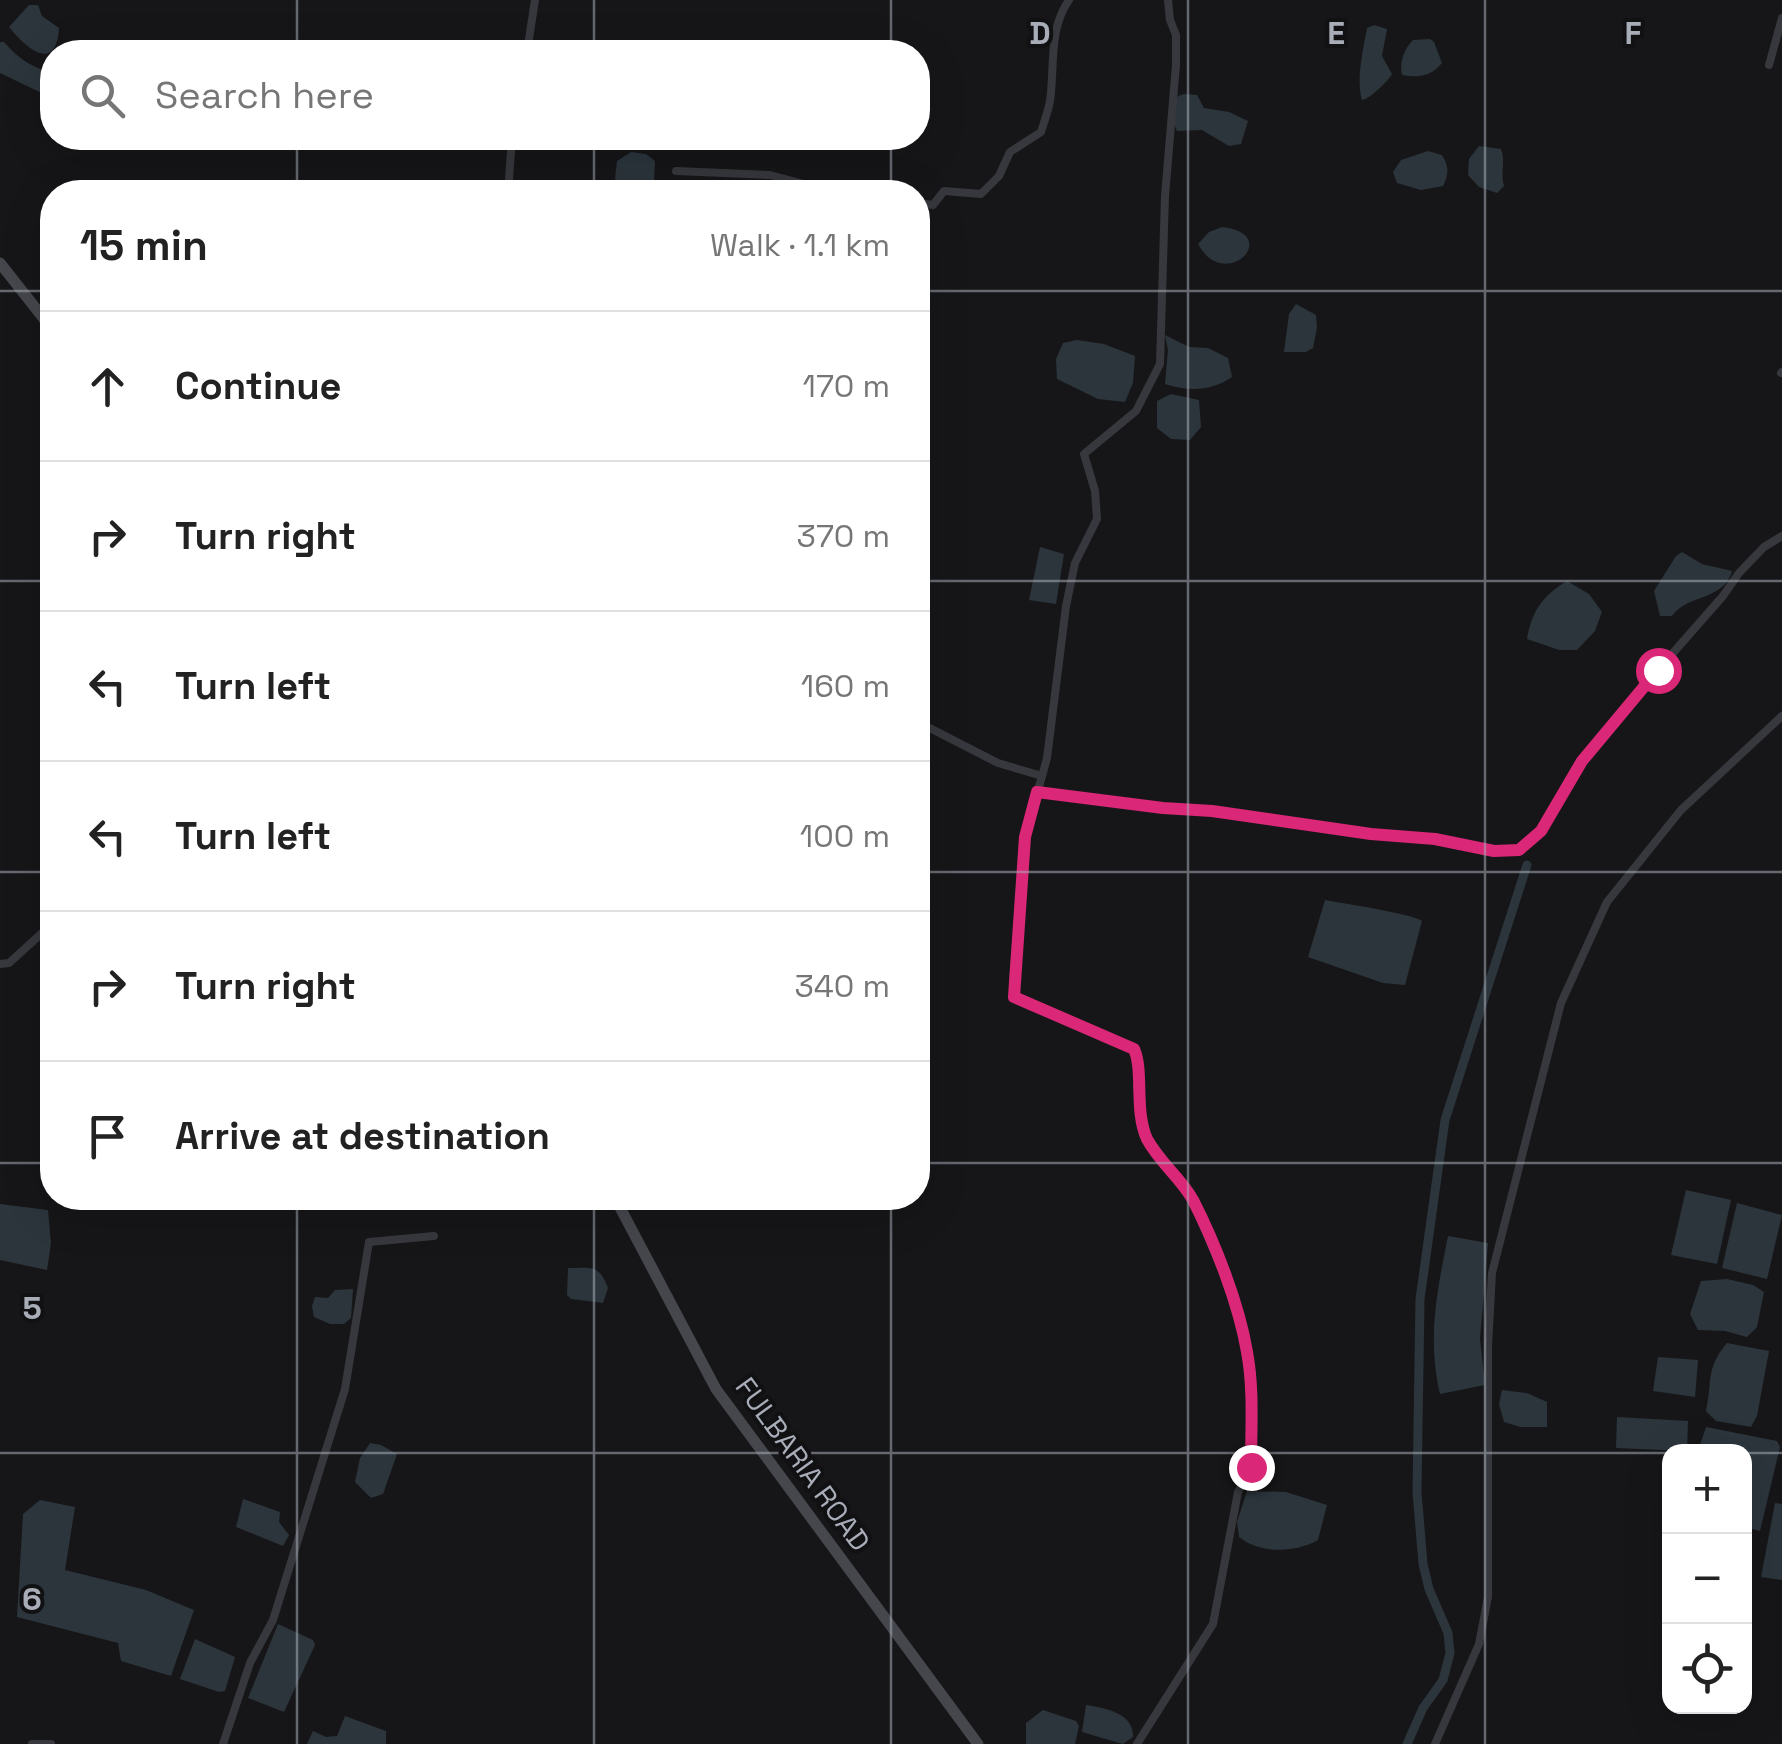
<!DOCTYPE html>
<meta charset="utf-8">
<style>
body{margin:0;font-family:"Space Grotesk",sans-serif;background:#f2f2f2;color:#222}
.controls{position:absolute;right:30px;bottom:30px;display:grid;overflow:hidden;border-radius:20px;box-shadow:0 10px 40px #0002}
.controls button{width:90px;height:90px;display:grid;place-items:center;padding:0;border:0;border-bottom:2px solid #e0e0e0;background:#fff;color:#222;font:50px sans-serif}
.stop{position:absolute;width:30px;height:30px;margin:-22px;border:8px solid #db2777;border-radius:50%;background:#fff}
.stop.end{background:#db2777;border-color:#fff;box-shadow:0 2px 10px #0008}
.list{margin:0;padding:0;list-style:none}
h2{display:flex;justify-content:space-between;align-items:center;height:130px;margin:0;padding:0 40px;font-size:42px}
h2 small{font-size:32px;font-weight:400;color:#767676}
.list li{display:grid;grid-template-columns:65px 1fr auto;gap:30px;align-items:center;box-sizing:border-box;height:150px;padding:0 40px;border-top:2px solid #e0e0e0}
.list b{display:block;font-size:38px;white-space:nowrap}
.list em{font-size:32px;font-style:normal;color:#767676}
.icon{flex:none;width:55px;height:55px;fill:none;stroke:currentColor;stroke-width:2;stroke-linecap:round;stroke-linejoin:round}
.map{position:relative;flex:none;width:1782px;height:1744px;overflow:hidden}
.search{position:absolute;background:#fff;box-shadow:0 10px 40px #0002;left:40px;top:40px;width:890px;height:110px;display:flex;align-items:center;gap:25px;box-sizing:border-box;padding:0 35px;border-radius:40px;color:#767676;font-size:38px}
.panel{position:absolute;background:#fff;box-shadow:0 10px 40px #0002;left:40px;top:180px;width:890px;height:1030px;border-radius:40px}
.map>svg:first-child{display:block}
</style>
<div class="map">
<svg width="1782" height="1744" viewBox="0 0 1782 1744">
<rect width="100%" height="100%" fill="#161618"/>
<g fill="#2c353c">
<path d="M29,5H38L42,16L59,28C56,75 25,47 9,27Z"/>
<path d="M1374,25L1387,29L1382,56L1392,74C1388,81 1370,99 1362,100C1356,79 1363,50 1367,28Z"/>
<path d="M1430,39L1434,42L1442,63C1431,76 1420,78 1402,75C1399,63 1404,49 1413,40Z"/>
<path d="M0,42H4C20,60 30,66 52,73V98L0,73Z"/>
<path d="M1184,94L1197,95L1204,108L1229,112L1248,121L1241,144L1229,146L1202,130L1177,131C1172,121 1173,106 1178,96Z"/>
<path d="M1479,146L1501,149C1506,161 1500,172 1504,186L1497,193L1479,187L1468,175L1469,159Z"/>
<path d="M1428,151L1442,155C1449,166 1449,174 1443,186L1421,190L1397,183L1393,172L1401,160Z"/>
<polygon points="631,152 646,154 655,161 654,182 645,188 622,185 615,179 617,161"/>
<path d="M1222,227C1284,234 1225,294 1198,244L1209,232Z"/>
<polygon points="1296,304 1316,315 1317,328 1313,348 1306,352 1284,352 1289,314"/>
<path d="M1165,335L1189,347L1208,348L1228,358L1232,377C1211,391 1190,392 1165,384L1168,350Z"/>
<polygon points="1077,340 1104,344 1135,356 1133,383 1125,402 1098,399 1057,379 1056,359 1063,343"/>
<polygon points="1171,394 1199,400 1201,427 1190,440 1171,439 1157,428 1157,401"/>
<polygon points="1040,547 1064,554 1056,604 1029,600"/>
<path d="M1682,552L1702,564L1732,571C1724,601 1687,594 1672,616H1660L1654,591L1676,556Z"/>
<path d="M1567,581L1589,594L1602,612L1595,631L1577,650H1559L1527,639C1531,612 1543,595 1567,581Z"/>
<path d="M1325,900C1344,904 1411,913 1422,921L1405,985L1383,983L1308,957Z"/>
<polygon points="1686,1190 1731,1200 1717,1264 1671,1255"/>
<polygon points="1737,1203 1782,1215 1767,1279 1722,1268"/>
<polygon points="0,1204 48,1210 51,1243 47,1270 0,1260"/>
<path d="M1448,1236L1488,1243L1480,1339L1485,1385L1440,1394C1427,1339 1437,1291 1448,1236Z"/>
<path d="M568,1268C592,1268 599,1264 608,1288L603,1303L571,1299L567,1295Z"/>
<polygon points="1727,1279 1753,1285 1764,1292 1757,1327 1747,1337 1725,1331 1698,1330 1690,1314 1701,1281"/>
<polygon points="353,1289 351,1318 344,1324 330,1324 314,1317 312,1306 315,1297 328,1298 335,1290"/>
<path d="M1727,1343L1769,1351L1757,1416L1751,1427L1716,1421L1706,1411C1713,1379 1705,1370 1727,1343Z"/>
<polygon points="1658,1357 1698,1360 1695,1397 1653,1391"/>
<polygon points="1502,1390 1527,1393 1547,1402 1547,1427 1520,1427 1504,1422 1499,1404"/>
<polygon points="1617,1417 1688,1421 1687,1451 1616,1448"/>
<polygon points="1706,1427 1777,1441 1780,1447 1760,1531 1745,1527 1744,1452 1698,1451"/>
<polygon points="370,1443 381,1445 397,1454 383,1494 371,1498 355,1482 360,1458"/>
<path d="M1247,1491L1286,1492L1327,1505L1318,1540C1295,1553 1260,1554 1239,1537L1237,1522Z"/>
<polygon points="243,1499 280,1512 279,1522 289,1535 283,1546 236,1527"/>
<polygon points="40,1500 75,1507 65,1570 146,1590 194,1610 171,1676 121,1661 118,1643 17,1617 23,1514"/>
<polygon points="1775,1503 1782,1504 1782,1580 1761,1577"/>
<polygon points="278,1624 313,1640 315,1645 284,1712 248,1698"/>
<polygon points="195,1639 235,1657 225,1691 219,1692 180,1679"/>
<path d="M1086,1705C1105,1708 1134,1713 1133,1737L1123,1744L1082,1732Z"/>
<polygon points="1043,1710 1076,1721 1079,1726 1075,1744 1026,1744 1026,1723"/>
<polygon points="345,1716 386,1731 386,1744 307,1744 313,1731 326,1737 337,1736"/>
</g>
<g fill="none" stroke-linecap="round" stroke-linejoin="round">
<polyline stroke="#2c353c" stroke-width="9" points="1407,1744 1423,1708 1443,1680 1450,1653 1448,1633 1429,1589 1423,1564 1417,1492 1420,1299 1445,1120 1527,865"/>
<g stroke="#37383d" stroke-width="8">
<polyline points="527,52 535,0"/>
<polyline points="1769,65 1782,18"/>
<polyline points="676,171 770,175 834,192"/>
<polyline points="508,192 512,138"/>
<path d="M918,203L933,205L944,191L981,194L999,176L1010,152L1041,132C1044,122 1048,112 1050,101C1055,67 1048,30 1069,0"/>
<polyline points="1781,373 1782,372"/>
<polyline points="918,722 998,763 1042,776"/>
<polyline points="1037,792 1163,808 1212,811 1371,835 1435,839 1494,851 1519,850 1541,831 1582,761 1658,670 1723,596 1739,573 1764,547 1782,536"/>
<polyline points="0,964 9,963 52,924"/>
<polyline points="32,1744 51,1744"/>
<polyline points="223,1744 250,1663 273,1620 345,1389 369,1242 434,1236"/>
<polyline points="1137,1744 1213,1624 1238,1492 1251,1467 1251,1411 1247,1351 1227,1282 1190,1195 1147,1137 1137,1088 1139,1060 1134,1049 1014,997 1013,980 1025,837 1047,758 1066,606 1075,563 1097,519 1095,491 1084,454 1136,411 1160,364 1165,196 1176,65 1176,35 1170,20 1168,0"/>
<polyline points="1435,1744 1479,1644 1488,1597 1488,1346 1492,1273 1561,1003 1607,902 1681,810 1782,716"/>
</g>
<g stroke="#45474d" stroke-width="11">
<polyline points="0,263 52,329"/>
<polyline points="615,1198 716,1389 978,1744"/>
</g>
</g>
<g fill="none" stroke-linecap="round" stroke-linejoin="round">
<path stroke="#db2777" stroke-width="12" d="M1251,1467C1251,1429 1254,1389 1247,1352C1239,1304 1215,1243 1193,1200C1181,1178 1159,1162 1147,1139C1134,1111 1144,1071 1134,1049L1014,997L1025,837L1037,792L1163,808L1212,811L1371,834L1435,839L1494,851L1519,850L1541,831L1582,761L1658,670"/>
</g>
<path fill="none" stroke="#a8adb8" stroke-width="2.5" stroke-opacity="0.55" d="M297,0V52M594,0V52M891,0V52M1188,0V1744M1485,0V1744M297,138V192M594,138V192M891,138V192M0,291H52M918,291H1782M0,581H52M918,581H1782M0,872H52M918,872H1782M0,1163H52M918,1163H1782M297,1198V1744M594,1198V1744M891,1198V1744M0,1453H1670M1744,1453H1782"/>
<g text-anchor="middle" stroke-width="8" stroke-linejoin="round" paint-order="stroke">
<g font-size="28" fill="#a8adb8" stroke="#111113">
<text transform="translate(803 1464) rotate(54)" y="10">FULBARIA ROAD</text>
</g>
</g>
<g font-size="32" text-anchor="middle" font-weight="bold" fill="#a8adb8" stroke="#111113" stroke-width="8" stroke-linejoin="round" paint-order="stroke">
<text x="1040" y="44">D</text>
<text x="1336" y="44">E</text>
<text x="1633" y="44">F</text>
<text x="32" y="1319">5</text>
<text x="32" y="1610">6</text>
</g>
</svg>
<div class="controls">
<button>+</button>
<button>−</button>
<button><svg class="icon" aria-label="locate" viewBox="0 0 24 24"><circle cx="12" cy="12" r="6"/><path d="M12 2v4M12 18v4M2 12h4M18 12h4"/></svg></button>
</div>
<div class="stop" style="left:1658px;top:670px"></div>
<div class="stop end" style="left:1251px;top:1467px"></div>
<div class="search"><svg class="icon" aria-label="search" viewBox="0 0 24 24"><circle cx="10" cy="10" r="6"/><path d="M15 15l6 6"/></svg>Search here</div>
<section class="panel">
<h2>15 min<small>Walk · 1.1 km</small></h2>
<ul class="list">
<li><svg class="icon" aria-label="ahead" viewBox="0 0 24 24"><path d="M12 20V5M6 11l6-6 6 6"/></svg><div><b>Continue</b></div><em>170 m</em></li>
<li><svg class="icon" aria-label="right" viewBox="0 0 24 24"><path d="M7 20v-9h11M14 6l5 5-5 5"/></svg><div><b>Turn right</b></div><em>370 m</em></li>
<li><svg class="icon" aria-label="left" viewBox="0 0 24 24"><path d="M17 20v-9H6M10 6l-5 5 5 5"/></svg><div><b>Turn left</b></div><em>160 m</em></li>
<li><svg class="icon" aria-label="left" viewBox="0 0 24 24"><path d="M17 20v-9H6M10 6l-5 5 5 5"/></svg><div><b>Turn left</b></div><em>100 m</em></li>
<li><svg class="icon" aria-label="right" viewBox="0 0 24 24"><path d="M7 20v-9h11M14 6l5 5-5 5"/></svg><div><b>Turn right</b></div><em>340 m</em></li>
<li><svg class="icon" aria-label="arrive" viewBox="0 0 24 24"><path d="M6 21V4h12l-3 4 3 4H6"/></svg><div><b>Arrive at destination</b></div></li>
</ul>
</section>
</div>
